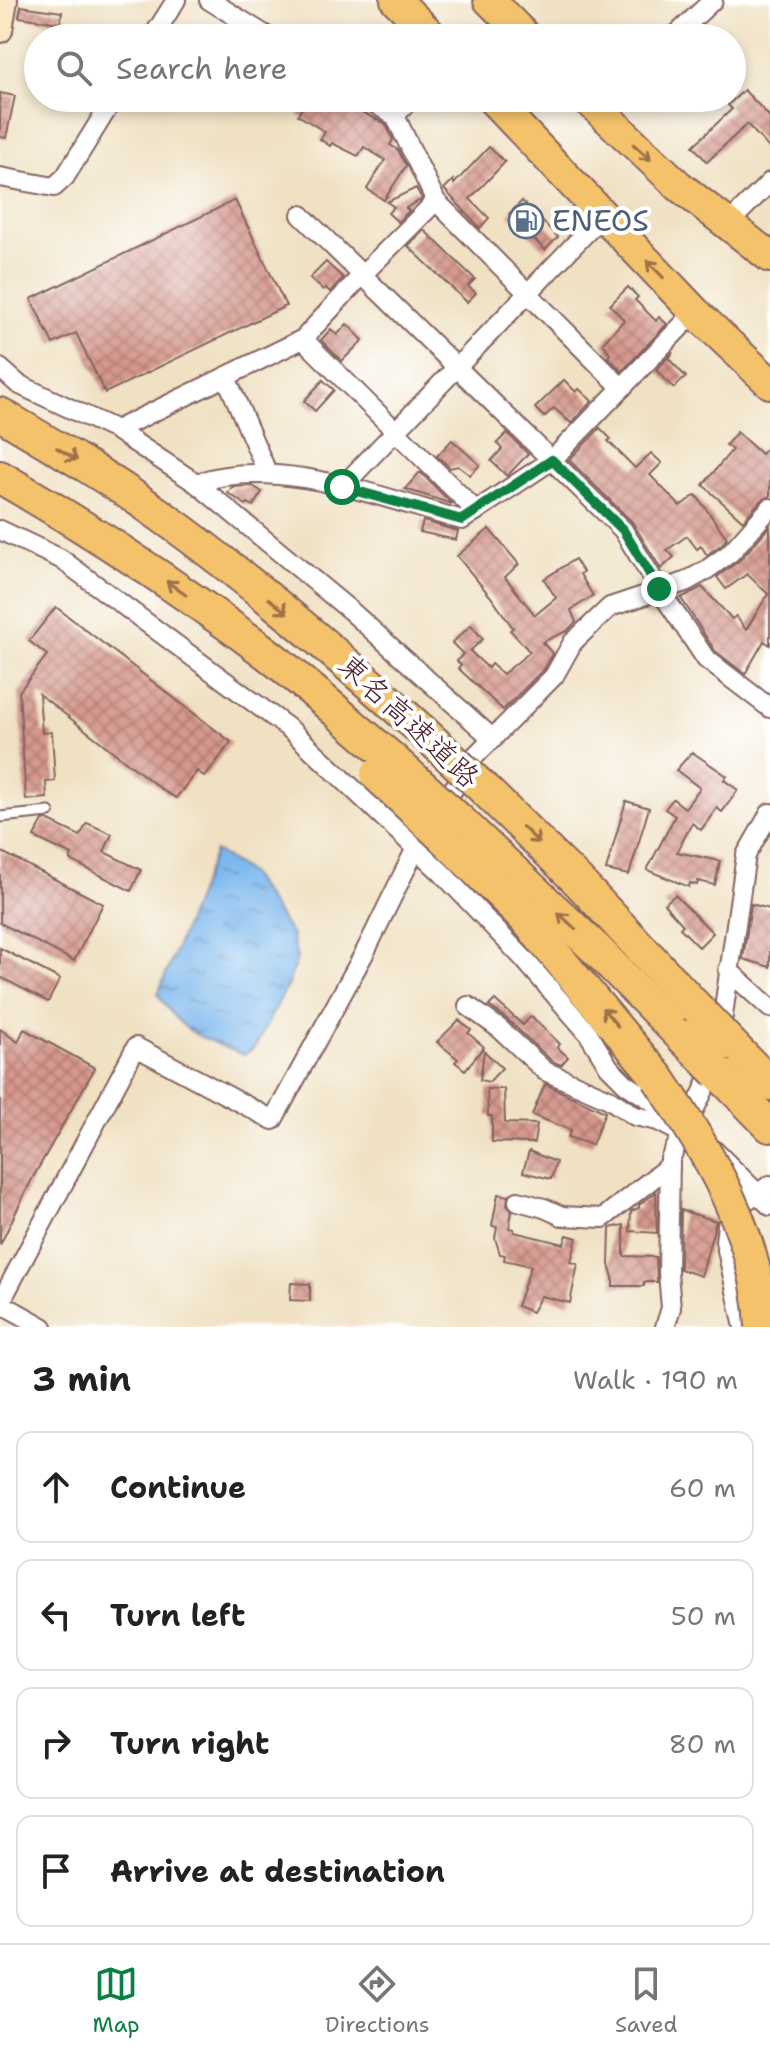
<!DOCTYPE html>
<meta charset="utf-8">
<style>
body{margin:0;font-family:"Shantell Sans","Klee One",sans-serif;background:#f2f2f2;color:#222}
.stop{position:absolute;width:24px;height:24px;margin:-18px;border:6px solid #0b8043;border-radius:50%;background:#fff}
.stop.end{background:#0b8043;border-color:#fff;box-shadow:0 2px 8px #0008}
.list{margin:0;padding:0;list-style:none}
h2{display:flex;justify-content:space-between;align-items:center;height:104px;margin:0;padding:0 32px;font-size:34px}
h2 small{font-size:26px;font-weight:400;color:#767676}
.list li{display:grid;grid-template-columns:52px 1fr auto;gap:24px;align-items:center;box-sizing:border-box;height:112px;margin:0 16px 16px;padding:0 16px;border:2px solid #e0e0e0;border-radius:16px}
.list b{display:block;font-size:30px;white-space:nowrap}
.list em{font-size:26px;font-style:normal;color:#767676}
.icon{flex:none;width:44px;height:44px;fill:none;stroke:currentColor;stroke-width:2;stroke-linecap:round;stroke-linejoin:round}
.map{position:relative;flex:none;width:770px;height:1327px;overflow:hidden}
.search{position:absolute;background:#fff;box-shadow:0 4px 12px #0003;left:24px;right:24px;top:24px;height:88px;display:flex;align-items:center;gap:20px;box-sizing:border-box;padding:0 28px;border-radius:44px;color:#767676;font-size:30px}
.sheet{height:616px;background:#fff}
nav{display:flex;justify-content:space-around;align-items:center;box-sizing:border-box;height:112px;border-top:2px solid #e0e0e0;background:#fff;font-size:22px;color:#767676}
nav a{display:grid;justify-items:center;gap:4px}
nav .on{color:#0b8043}
.map>svg:first-child{display:block}
</style>
<div class="map">
<svg width="770" height="1327" viewBox="0 0 770 1327">
<defs>
<pattern id="water-ripples" width="26" height="14" patternUnits="userSpaceOnUse" patternTransform="scale(2)"><rect width="26" height="14" fill="#7ab7ed"/><path d="M2 4q2-2 4 0t4 0M15 11q2-2 4 0t4 0" fill="none" stroke="#6694c0"/></pattern>
<pattern id="building-cross-hatch" width="8" height="8" patternUnits="userSpaceOnUse" patternTransform="scale(2)"><rect width="8" height="8" fill="#d6988d"/><path d="M0 0l8 8M0 8l8-8" fill="none" stroke="#b07b73"/></pattern>
</defs>
<rect width="100%" height="100%" fill="#fff"/>
<filter id="ink" filterUnits="userSpaceOnUse"><feTurbulence type="fractalNoise" baseFrequency=".0125" numOctaves="2"/><feDisplacementMap in="SourceGraphic" scale="16" xChannelSelector="R" yChannelSelector="G"/><feConvolveMatrix kernelMatrix="1 2 1 2 8 2 1 2 1" color-interpolation-filters="sRGB"/></filter>
<filter id="wash" filterUnits="userSpaceOnUse"><feTurbulence type="fractalNoise" baseFrequency=".006" numOctaves="4" result="noise"/><feDisplacementMap in="SourceGraphic" scale="32" xChannelSelector="R" yChannelSelector="G"/><feGaussianBlur stdDeviation="1.8" result="paint"/><feColorMatrix in="noise" values="0 0 0 0 0 0 0 0 0 0 0 0 0 0 0 0 0 1.4 0 .05"/><feComposite in="paint" operator="in"/></filter>
<g filter="url(#wash)">
<rect width="100%" height="100%" fill="#f0e1c3"/>
<path fill="url(#water-ripples)" stroke="#626b8c" stroke-width="2" d="M215,851L249,873L291,934L297,958L288,984L255,1047L244,1055C200,1036 184,1037 158,994Z"/>
<g id="blocks">
<g fill="url(#building-cross-hatch)">
<polygon points="21,6 62,12 60,23 19,17"/>
<polygon points="744,90 770,117 770,149 747,124 707,162 693,146 732,109 728,105"/>
<polygon points="0,93 15,96 6,138 0,137"/>
<polygon points="307,98 333,98 386,124 393,140 390,145 398,150 406,166 384,200 367,189 385,160 364,147 358,156 332,143 330,146 320,139 325,132 298,115"/>
<polygon points="489,147 505,162 470,199 489,218 480,228 444,189 453,180 454,184"/>
<polygon points="416,188 422,199 406,208 409,211 398,222 388,213 394,207 387,202"/>
<polygon points="235,200 286,306 105,393 76,333 53,344 31,299"/>
<polygon points="522,201 558,237 545,250 509,214"/>
<polygon points="424,230 475,279 468,286 476,293 467,302 408,246"/>
<polygon points="326,262 343,278 330,292 326,288 323,290 310,278"/>
<polygon points="628,287 638,297 635,300 656,321 659,317 667,324 622,371 608,357 610,354 603,343 624,320 610,305"/>
<polygon points="347,324 363,340 342,361 321,340 331,329 337,335"/>
<polygon points="673,352 669,359 686,377 674,388 656,370"/>
<polygon points="323,380 334,390 315,411 304,401"/>
<polygon points="564,380 576,392 579,389 592,401 571,423 554,408 544,417 535,408"/>
<polygon points="600,428 611,439 608,441 635,468 651,453 662,463 650,475 680,506 696,495 727,538 722,544 707,555 701,546 697,549 687,536 667,550 674,557 661,569 632,522 569,460"/>
<polygon points="737,432 761,454 770,444 770,496 761,500 743,521 703,485 732,450 726,445"/>
<polygon points="507,433 528,454 507,476 491,461 502,449 497,443"/>
<polygon points="452,440 480,465 470,475 458,466 450,468 437,456"/>
<polygon points="419,473 421,473 452,504 405,489"/>
<polygon points="253,486 262,492 253,506 248,503 246,505 228,493 232,487"/>
<polygon points="423,521 458,531 456,540 420,532"/>
<polygon points="770,526 770,645 764,641 745,674 715,651 681,598 702,587 732,619 736,616 746,630 768,594 747,574 726,589 717,577 739,561"/>
<polygon points="489,529 519,564 505,577 535,615 556,598 544,579 575,559 583,572 580,574 593,596 571,610 576,622 567,631 542,642 553,654 544,669 503,710 458,668 461,665 457,661 463,654 452,643 471,625 483,639 470,651 488,668 491,664 503,674 530,652 510,630 513,628 491,597 457,556"/>
<polygon points="56,607 231,742 205,777 197,771 176,798 165,792 39,694 42,733 52,732 55,781 46,782 47,798 26,800 19,692 47,655 29,641"/>
<polygon points="692,752 727,776 724,780 738,790 722,812 717,808 701,830 692,823 677,852 720,861 715,885 698,881 697,885 690,883 689,887 647,870 675,816 665,809 673,799 685,808 700,788 676,770"/>
<polygon points="626,801 649,808 629,875 606,870"/>
<polygon points="43,820 47,820 80,836 87,823 112,834 104,852 141,870 131,891 70,860 72,855 34,837"/>
<polygon points="0,851 103,904 74,961 0,923"/>
<polygon points="675,895 713,933 699,947 680,928 683,925 664,904"/>
<polygon points="751,904 770,909 770,967 743,959"/>
<polygon points="0,948 60,979 48,1002 0,977"/>
<polygon points="495,1000 523,1025 531,1016 560,1044 557,1047 568,1057 561,1065 552,1061 508,1020 489,1006"/>
<polygon points="459,1020 471,1030 468,1033 484,1047 465,1070 455,1062 458,1059 437,1042"/>
<polygon points="0,1029 18,1042 24,1029 95,1068 31,1181 0,1245"/>
<polygon points="484,1051 502,1068 489,1082 480,1080"/>
<polygon points="545,1084 605,1112 592,1145 568,1137 571,1130 532,1115"/>
<polygon points="487,1089 504,1089 505,1123 537,1124 534,1143 492,1142 492,1116 488,1116"/>
<polygon points="529,1151 556,1162 551,1179 523,1172"/>
<polygon points="656,1192 657,1233 630,1231 631,1211 639,1208 639,1205"/>
<polygon points="498,1194 508,1196 507,1205 512,1211 509,1228 514,1229 514,1232 564,1244 567,1235 577,1238 571,1262 578,1264 570,1303 541,1296 532,1312 517,1306 531,1266 504,1260 505,1255 500,1254 495,1238 497,1227 492,1226"/>
<polygon points="681,1210 716,1221 701,1276 680,1269"/>
<polygon points="624,1225 624,1256 656,1257 657,1282 644,1282 644,1286 613,1286 613,1277 609,1265 610,1228"/>
<polygon points="291,1283 310,1284 310,1301 290,1300"/>
</g>
</g>
</g>
<g filter="url(#ink)">
<use href="#blocks" fill-opacity="0" stroke="#846360" stroke-width="2"/>
<g fill="none" stroke-linecap="round" stroke-linejoin="round">
<g stroke="#846360" stroke-width="13">
<polyline id="service" points="0,817 49,812"/>
</g>
<g stroke="#846360" stroke-width="22">
<g id="minor">
<polyline points="209,0 270,38"/>
<polyline points="152,38 176,0"/>
<polyline points="673,38 713,0"/>
<polyline points="366,98 395,116 436,201 622,388"/>
<polyline points="395,116 411,98"/>
<polyline points="0,177 54,187 65,177 114,98"/>
<polyline points="301,215 623,530 659,589 706,659 770,708"/>
<polyline points="727,225 770,182"/>
<polyline points="303,339 476,511"/>
<polyline points="0,368 18,384 116,430 196,483 352,612 493,739"/>
<polyline points="226,377 267,472"/>
<polyline points="116,430 303,339 362,275 436,201"/>
<path d="M196,483C274,455 383,498 462,520L552,460L695,312"/>
<polyline points="342,487 602,216"/>
<polyline points="0,530 61,559 291,730 442,873 523,958 588,1033 609,1067 626,1084 675,1116"/>
<polyline points="728,970 770,1008"/>
<polyline points="468,1006 500,1029 545,1071 609,1099 635,1116 658,1121 681,1133"/>
<polyline points="720,1036 746,855 770,813"/>
<polyline points="715,1151 770,1206"/>
<polyline points="518,1201 544,1208 562,1216 603,1218 670,1165"/>
<polyline points="0,1303 136,1047 273,1120 365,952 416,848 473,758 554,676 573,642 610,607 685,582 705,571 730,553 770,508"/>
<polyline points="0,1303 43,1327"/>
<polyline points="665,1327 671,1308 668,1273 670,1159 703,1092 715,1061"/>
<polyline points="744,1327 725,1241 727,1225 741,1204 770,1185"/>
</g>
</g>
<g stroke="#846360" stroke-width="28">
<polyline id="secondary" points="0,30 5,0"/>
</g>
<g stroke="#846360" stroke-width="34">
<g id="trunk">
<polyline points="396,0 434,38"/>
<polyline points="489,0 527,38"/>
<polyline points="491,98 695,312 770,383"/>
<polyline points="586,98 679,186 770,257"/>
</g>
</g>
<g stroke="#846360" stroke-width="36">
<g id="motorway">
<path d="M0,414C54,446 109,478 160,515C251,580 336,653 419,728"/>
<path d="M0,477C92,530 180,588 265,652C308,685 349,723 391,758"/>
<polyline points="484,789 578,881 696,1007"/>
<polyline points="457,818 598,951 681,1036"/>
<polyline points="442,836 524,917 658,1078"/>
<polyline points="731,1044 770,1084"/>
<polyline points="718,1073 770,1126"/>
</g>
</g>
<use href="#service" stroke="#fff" stroke-width="9"/>
<use href="#minor" stroke="#fff" stroke-width="18"/>
<use href="#secondary" stroke="#fbe7c3" stroke-width="24"/>
<use href="#trunk" stroke="#f4c26a" stroke-width="30"/>
<use href="#motorway" stroke="#f4c26a" stroke-width="32"/>
<g stroke="#846360" stroke-width="36" stroke-linecap="butt">
<g id="motorway-bridge">
<polyline points="419,728 484,789"/>
<polyline points="391,758 457,818"/>
<polyline points="377,775 442,836"/>
<polyline points="696,1007 731,1044"/>
<polyline points="681,1036 718,1073"/>
<path d="M658,1078C709,1153 758,1234 762,1327"/>
</g>
</g>
<use href="#motorway-bridge" stroke="#f4c26a" stroke-width="32"/>
</g>
<defs><path id="oneway-shaft" d="M-6 0H5M1.5-3L5.5 0L1.5 3" fill="none" stroke-width="1.6" stroke-linecap="round" stroke-linejoin="round" transform="scale(2)"/></defs>
<g stroke="#9f704a">
<use href="#oneway-shaft" transform="translate(642 152) rotate(42)"/>
<use href="#oneway-shaft" transform="translate(655 269) rotate(-134)"/>
<use href="#oneway-shaft" transform="translate(67 454) rotate(31)"/>
<use href="#oneway-shaft" transform="translate(176 588) rotate(-144)"/>
<use href="#oneway-shaft" transform="translate(278 606) rotate(39)"/>
<use href="#oneway-shaft" transform="translate(531 835) rotate(44)"/>
<use href="#oneway-shaft" transform="translate(567 921) rotate(-137)"/>
<use href="#oneway-shaft" transform="translate(610 1017) rotate(-130)"/>
</g>
</g>
<g fill="none" stroke-linecap="round" stroke-linejoin="round" filter="url(#ink)">
<polyline stroke="#0b8043" stroke-width="10" points="342,487 462,520 552,460 623,530 659,589"/>
</g>
<defs>
<g id="fuel-ring" transform="scale(1.8)"><circle r="9.5" fill="#fff" stroke="#5c6f8a" stroke-width="1.5"/><path d="M-5.5-6h7V0h2V4h1.3V-2.5L3-4.5l.8-.8L6-3V5H2.5V1h-1V6h-7ZM-4.2-4.7v3.2H.2V-4.7Z" fill="#5c6f8a"/></g>
</defs>
<g fill-rule="evenodd">
<use href="#fuel-ring" x="526" y="221"/>
</g>
<g text-anchor="middle" stroke-width="8" stroke-linejoin="round" paint-order="stroke">
<g font-size="30" fill="#4e5e75" stroke="#fff" text-anchor="start">
<text x="552" y="231">ENEOS</text>
</g>
<g font-size="30" fill="#4a1f2b" stroke="#fff">
<text transform="translate(409 721) rotate(43)" y="10">東名高速道路</text>
</g>
</g>
</svg>
<div class="stop" style="left:342px;top:487px"></div>
<div class="stop end" style="left:659px;top:589px"></div>
<div class="search"><svg class="icon" aria-label="search" viewBox="0 0 24 24"><circle cx="10" cy="10" r="6"/><path d="M15 15l6 6"/></svg>Search here</div>
</div>
<section class="sheet">
<h2>3 min<small>Walk · 190 m</small></h2>
<ul class="list">
<li><svg class="icon" aria-label="ahead" viewBox="0 0 24 24"><path d="M12 20V5M6 11l6-6 6 6"/></svg><div><b>Continue</b></div><em>60 m</em></li>
<li><svg class="icon" aria-label="left" viewBox="0 0 24 24"><path d="M17 20v-9H6M10 6l-5 5 5 5"/></svg><div><b>Turn left</b></div><em>50 m</em></li>
<li><svg class="icon" aria-label="right" viewBox="0 0 24 24"><path d="M7 20v-9h11M14 6l5 5-5 5"/></svg><div><b>Turn right</b></div><em>80 m</em></li>
<li><svg class="icon" aria-label="arrive" viewBox="0 0 24 24"><path d="M6 21V4h12l-3 4 3 4H6"/></svg><div><b>Arrive at destination</b></div></li>
</ul>
</section>
<nav>
<a class="on"><svg class="icon" aria-label="map" viewBox="0 0 24 24"><path d="M3 6l6-2 6 2 6-2v14l-6 2-6-2-6 2zM9 4v14M15 6v14"/></svg>Map</a>
<a><svg class="icon" aria-label="directions" viewBox="0 0 24 24"><path d="M12 3l9 9-9 9-9-9zM9 14v-3h6M13 9l2 2-2 2"/></svg>Directions</a>
<a><svg class="icon" aria-label="saved" viewBox="0 0 24 24"><path d="M7 4h10v16l-5-4-5 4z"/></svg>Saved</a>
</nav>
